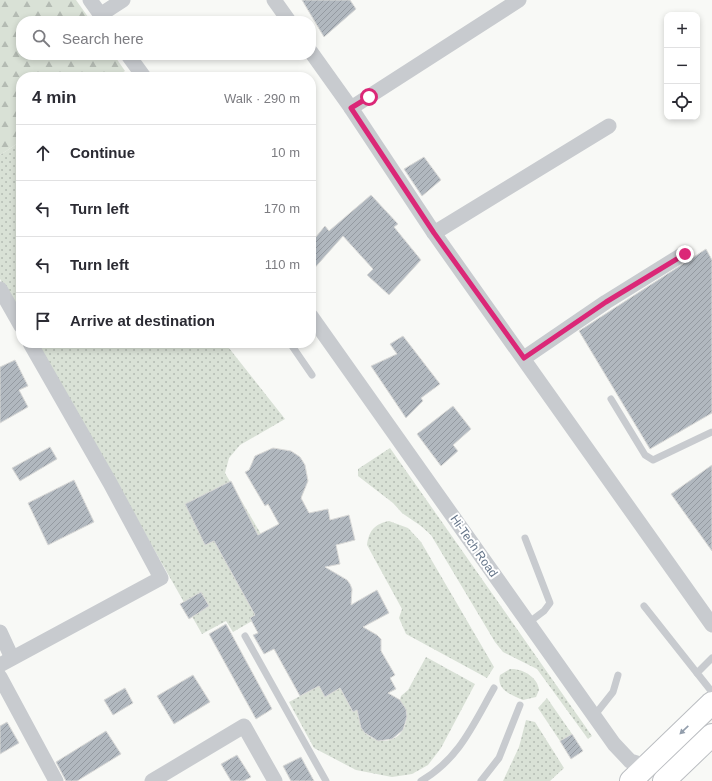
<!DOCTYPE html>
<meta charset="utf-8">
<style>
body{margin:0;font-family:Helvetica,sans-serif;background:#f7f7f7;color:#2b2b33}
.controls{position:absolute;right:12px;top:12px;display:grid;overflow:hidden;border-radius:8px;box-shadow:0 2px 6px #0003}
.controls button{width:36px;height:36px;display:grid;place-items:center;padding:0;border:0;border-bottom:1px solid #e1e1e2;background:#fff;color:#2b2b33;font:20px sans-serif}
.stop{position:absolute;width:12px;height:12px;margin:-9px;border:3px solid #db2777;border-radius:50%;background:#fff}
.stop.end{background:#db2777;border-color:#fff;box-shadow:0 1px 4px #0008}
.list{margin:0;padding:0;list-style:none}
h2{display:flex;justify-content:space-between;align-items:center;height:52px;margin:0;padding:0 16px;font-size:17px}
h2 small{font-size:13px;font-weight:400;color:#7c7c81}
.list li{display:grid;grid-template-columns:26px 1fr auto;gap:12px;align-items:center;box-sizing:border-box;height:56px;padding:0 16px;border-top:1px solid #e1e1e2}
.list b{display:block;font-size:15px;white-space:nowrap}
.list em{font-size:13px;font-style:normal;color:#7c7c81}
.icon{flex:none;width:22px;height:22px;fill:none;stroke:currentColor;stroke-width:2;stroke-linecap:round;stroke-linejoin:round}
.map{position:relative;flex:none;width:712px;height:781px;overflow:hidden}
.search{position:absolute;background:#fff;box-shadow:0 2px 6px #0003;left:16px;top:16px;width:300px;height:44px;display:flex;align-items:center;gap:10px;box-sizing:border-box;padding:0 14px;border-radius:16px;color:#7c7c81;font-size:15px}
.panel{position:absolute;background:#fff;box-shadow:0 2px 6px #0003;left:16px;top:72px;width:300px;height:276px;border-radius:16px}
.map>svg:first-child{display:block}
</style>
<div class="map">
<svg width="712" height="781" viewBox="0 0 712 781">
<defs>
<pattern id="grass-dots" width="8" height="8" patternUnits="userSpaceOnUse"><rect width="8" height="8" fill="#d9e1d6"/><path d="M2 2h.1M6 6h.1" fill="none" stroke="#b4bbb3" stroke-width="1.8" stroke-linecap="round"/></pattern>
<pattern id="forest-firs" width="22" height="20" patternUnits="userSpaceOnUse"><rect width="22" height="20" fill="#d9e1d6"/><path d="M5 1l3.5 6h-7zM16 11l3.5 6h-7z" fill="#b4bbb3"/></pattern>
<pattern id="building-hatch" width="6" height="6" patternUnits="userSpaceOnUse"><rect width="6" height="6" fill="#b1b8bf"/><path d="M-1 1l2-2M0 6l6-6M5 7l2-2" fill="none" stroke="#949aa1"/></pattern>
</defs>
<rect width="100%" height="100%" fill="#f8f9f6"/>
<g fill="url(#grass-dots)">
<polygon points="21,141 21,316 0,279 0,155"/>
<polygon points="37,343 225,343 285,419 240,445 229,458 225,473 261,534 222,555 255,615 250,618 252,621 233,632 226,621 202,634"/>
<polygon points="390,448 592,736 588,739 537,669 503,652 495,642 431,535 421,526 402,513 393,503 358,476 358,469"/>
<path d="M389,521L408,528L421,542L494,667L487,678L406,634L399,618L402,609L367,545C369,530 375,524 389,521Z"/>
<path d="M426,657L475,684L441,748L428,765L412,774L392,777L356,770L314,748L289,702L319,686L325,696L340,688L353,712L357,710L365,733C389,755 420,727 400,700L401,696L408,690Z"/>
<path d="M510,669C522,668 538,677 539,690L536,697L523,700C512,695 496,690 500,675Z"/>
<polygon points="547,698 572,734 560,741 538,708"/>
<polygon points="526,720 535,722 564,768 550,781 503,781 519,747"/>
</g>
<polygon fill="url(#forest-firs)" points="0,0 76,0 91,21 21,21 21,55 114,55 125,71 115,77 21,77 21,141 0,155"/>
<g fill="url(#building-hatch)" stroke="#dadad8">
<polygon points="302,0 350,0 356,9 324,37"/>
<polygon points="424,157 441,180 422,196 404,169"/>
<polygon points="371,195 398,224 394,227 421,260 389,295 367,275 373,269 343,236 311,272 311,243 325,226 329,231"/>
<polygon points="706,249 712,260 712,413 650,449 579,331"/>
<polygon points="403,336 440,384 421,398 423,401 406,418 371,366 397,354 390,344"/>
<polygon points="15,360 28,386 19,390 28,407 0,423 0,367"/>
<polygon points="453,406 471,429 453,445 458,451 441,466 417,434"/>
<polygon points="50,447 57,459 20,481 12,468"/>
<polygon points="273,448 291,451 300,457 305,465 308,481 301,498 309,513 328,509 330,520 349,515 355,540 336,545 340,564 325,567 347,580 350,584 352,589 351,605 377,590 389,613 363,627 377,635 381,639 381,651 395,675 390,678 396,689 388,693 400,700 406,709 407,717 403,730 392,739 378,741 365,733 361,728 357,710 353,712 340,688 325,697 319,686 300,696 274,649 264,654 253,635 258,633 250,618 255,615 214,541 205,545 185,504 231,481 258,535 279,524 268,504 265,506 245,472 249,470 255,456"/>
<polygon points="712,465 712,551 671,494"/>
<polygon points="74,480 94,522 48,545 28,503"/>
<polygon points="201,592 209,606 189,619 180,604"/>
<polygon points="226,624 272,709 256,719 209,634"/>
<polygon points="193,675 210,702 174,724 157,696"/>
<polygon points="125,688 133,703 113,715 104,700"/>
<polygon points="7,722 19,743 0,754 0,726"/>
<polygon points="106,731 121,754 77,781 66,781 56,762"/>
<polygon points="572,734 583,751 571,759 560,741"/>
<polygon points="237,755 251,777 244,781 231,781 221,764"/>
<polygon points="301,757 314,781 291,781 283,766"/>
</g>
<g fill="none" stroke-linecap="round" stroke-linejoin="round">
<g stroke="#babdc1" stroke-width="24">
<g id="highway">
<polyline points="631,781 712,703"/>
<polyline points="664,781 712,735"/>
</g>
</g>
<g stroke="#c8cbcf" stroke-width="7">
<polyline points="290,343 312,375"/>
<polyline points="611,399 645,455 653,460 712,432"/>
<polyline points="525,538 550,603 544,611 528,623"/>
<polyline points="644,606 697,673"/>
<polyline points="245,636 326,781"/>
<polyline points="712,658 697,673 712,692"/>
<polyline points="594,716 613,692 618,675"/>
<path d="M421,781C459,759 473,725 494,688"/>
<polyline points="481,781 499,758 520,705"/>
</g>
<g stroke="#c8cbcf" stroke-width="15">
<polyline points="90,0 105,21"/>
<polyline points="274,0 289,21"/>
<polyline points="519,0 351,108 434,233 712,625"/>
<polyline points="100,15 123,0"/>
<polyline points="311,52 351,108"/>
<polyline points="128,55 144,77"/>
<polyline points="434,233 609,126"/>
<polyline points="0,289 21,326"/>
<polyline points="311,316 614,744 630,761 646,766"/>
<polyline points="524,358 606,302 685,253"/>
<polyline points="0,632 12,658"/>
<polyline points="0,665 161,578 110,483 30,343"/>
<polyline points="0,677 56,781"/>
<polyline points="152,781 244,726 275,781"/>
</g>
<use href="#highway" stroke="#fff" stroke-width="22"/>
</g>
<defs><path id="oneway-solid" d="M-6-.8H1V-3.2L6.5 0L1 3.2V.8H-6Z"/></defs>
<use fill="#939eac" href="#oneway-solid" transform="translate(684 730) rotate(136)"/>
<g fill="none" stroke-linecap="round" stroke-linejoin="round">
<polyline stroke="#db2777" stroke-width="5" points="369,97 351,108 434,233 524,358 606,302 685,254"/>
</g>
<g text-anchor="middle" stroke-width="4" stroke-linejoin="round" paint-order="stroke">
<g font-size="12" fill="#657589" stroke="#fff">
<text transform="translate(474 546) rotate(55)" y="4">Hi-Tech Road</text>
</g>
</g>
</svg>
<div class="controls">
<button>+</button>
<button>−</button>
<button><svg class="icon" aria-label="locate" viewBox="0 0 24 24"><circle cx="12" cy="12" r="6"/><path d="M12 2v4M12 18v4M2 12h4M18 12h4"/></svg></button>
</div>
<div class="stop" style="left:369px;top:97px"></div>
<div class="stop end" style="left:685px;top:254px"></div>
<div class="search"><svg class="icon" aria-label="search" viewBox="0 0 24 24"><circle cx="10" cy="10" r="6"/><path d="M15 15l6 6"/></svg>Search here</div>
<section class="panel">
<h2>4 min<small>Walk · 290 m</small></h2>
<ul class="list">
<li><svg class="icon" aria-label="ahead" viewBox="0 0 24 24"><path d="M12 20V5M6 11l6-6 6 6"/></svg><div><b>Continue</b></div><em>10 m</em></li>
<li><svg class="icon" aria-label="left" viewBox="0 0 24 24"><path d="M17 20v-9H6M10 6l-5 5 5 5"/></svg><div><b>Turn left</b></div><em>170 m</em></li>
<li><svg class="icon" aria-label="left" viewBox="0 0 24 24"><path d="M17 20v-9H6M10 6l-5 5 5 5"/></svg><div><b>Turn left</b></div><em>110 m</em></li>
<li><svg class="icon" aria-label="arrive" viewBox="0 0 24 24"><path d="M6 21V4h12l-3 4 3 4H6"/></svg><div><b>Arrive at destination</b></div></li>
</ul>
</section>
</div>
